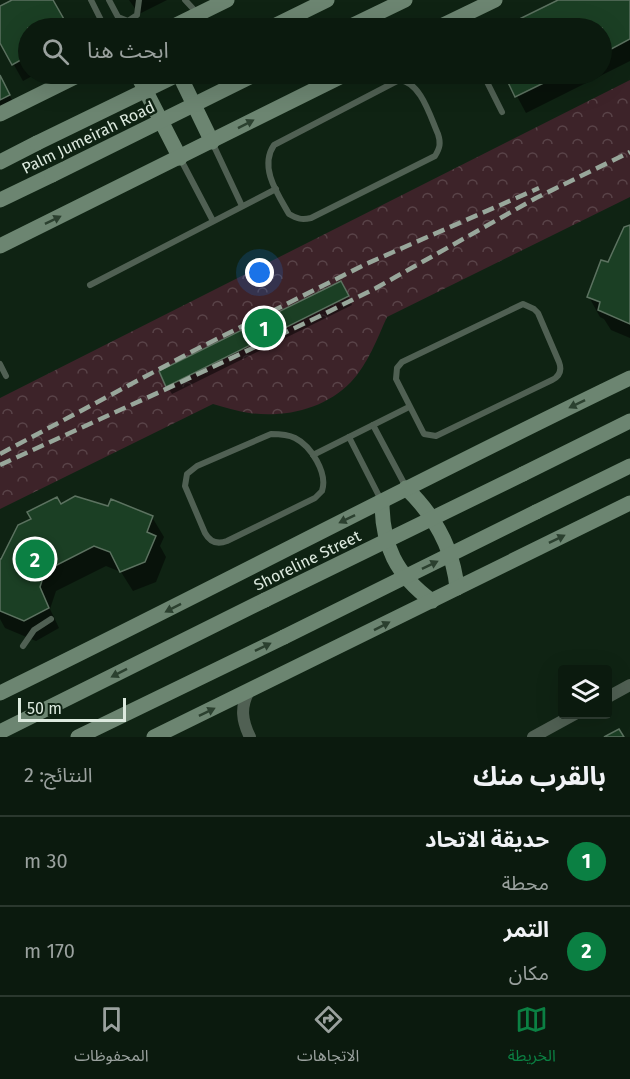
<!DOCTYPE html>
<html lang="ar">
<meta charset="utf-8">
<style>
body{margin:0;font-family:"Fira Sans","Noto Sans Arabic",sans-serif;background:#142317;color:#f1f3f6;direction:rtl}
.controls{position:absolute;right:18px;bottom:18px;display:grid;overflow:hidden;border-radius:6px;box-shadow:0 6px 24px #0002}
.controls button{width:54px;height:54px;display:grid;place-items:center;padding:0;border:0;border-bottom:2px solid #2b382e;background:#0b1a0e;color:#f1f3f6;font:30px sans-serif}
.scale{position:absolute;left:18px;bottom:15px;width:108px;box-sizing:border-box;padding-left:6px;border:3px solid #ddeadf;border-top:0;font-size:16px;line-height:21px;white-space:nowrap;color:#ddeadf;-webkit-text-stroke:4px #0f2313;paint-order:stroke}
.you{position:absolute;left:260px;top:273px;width:21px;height:21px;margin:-15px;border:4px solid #fff;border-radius:50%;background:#1a73e8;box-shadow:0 0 0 9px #1a73e833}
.badge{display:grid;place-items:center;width:39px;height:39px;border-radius:50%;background:#0b8043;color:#fff;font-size:20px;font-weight:700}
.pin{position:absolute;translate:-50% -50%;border:3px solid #fff;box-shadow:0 2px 6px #0006}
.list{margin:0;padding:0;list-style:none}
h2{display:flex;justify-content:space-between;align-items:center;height:78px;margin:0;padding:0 24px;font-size:26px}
h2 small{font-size:20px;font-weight:400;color:#9aa19e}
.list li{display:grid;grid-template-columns:39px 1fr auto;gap:18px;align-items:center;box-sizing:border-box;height:90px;padding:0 24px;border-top:2px solid #2b382e}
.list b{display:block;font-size:22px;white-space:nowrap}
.list p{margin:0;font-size:20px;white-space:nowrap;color:#9aa19e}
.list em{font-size:20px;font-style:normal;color:#9aa19e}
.icon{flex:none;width:33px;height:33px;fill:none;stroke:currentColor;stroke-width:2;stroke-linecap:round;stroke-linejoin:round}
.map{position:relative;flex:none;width:630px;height:737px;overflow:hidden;direction:ltr}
.search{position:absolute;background:#0b1a0e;box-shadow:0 6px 24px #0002;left:18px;right:18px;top:18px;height:66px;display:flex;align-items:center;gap:15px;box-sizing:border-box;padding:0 21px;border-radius:33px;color:#9aa19e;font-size:22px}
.sheet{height:258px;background:#0b1a0e}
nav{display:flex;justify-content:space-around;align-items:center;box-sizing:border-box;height:84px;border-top:2px solid #2b382e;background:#0b1a0e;font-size:16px;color:#9aa19e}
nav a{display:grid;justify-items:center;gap:3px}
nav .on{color:#0b8043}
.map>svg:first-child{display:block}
</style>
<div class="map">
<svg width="630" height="737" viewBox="0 0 630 737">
<defs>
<pattern id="park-crowns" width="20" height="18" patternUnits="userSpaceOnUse" patternTransform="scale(1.5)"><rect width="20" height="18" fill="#3d2329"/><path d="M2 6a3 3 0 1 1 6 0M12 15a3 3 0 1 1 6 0" fill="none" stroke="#594348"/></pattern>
</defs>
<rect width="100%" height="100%" fill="#0f2313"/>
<path fill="url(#park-crowns)" d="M630,80V197L387,317C377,339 368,364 351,382C325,409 285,418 249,413C237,411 224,407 213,404L0,509V398Z"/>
<g fill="#0007">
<polygon points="15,0 52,0 68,28 28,28 28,74 36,74 23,81 0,40 0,8"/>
<polygon points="129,0 167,0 139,14"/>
<polygon points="561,0 630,0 630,61 526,113 505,74 602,74 602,28 504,28"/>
<polygon points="0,77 14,104 0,111"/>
<polygon points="630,226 630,338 611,330 604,319 600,317 589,297"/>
<polygon points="346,291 352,305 172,394 167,386"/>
<polygon points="60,505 152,517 164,537 160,546 166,557 156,582 133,591 121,572 106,566 56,591 50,609 59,628 36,641 5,628 0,619 0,560"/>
</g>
<g fill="#1b3f24" stroke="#5c7260" stroke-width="1.5">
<polygon points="12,0 53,0 69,28 28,28 28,56 12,65 0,43 0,6"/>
<polygon points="558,0 630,0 630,39 602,54 602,28 501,28"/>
<polygon points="504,74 562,74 515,97"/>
<polygon points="0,75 10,95 0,100"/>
<polygon points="630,225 630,324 598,310 600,302 587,297 601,260 608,262 624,227"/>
<polygon points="341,281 349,296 166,387 159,371"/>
<polygon points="75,496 108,506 111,499 153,516 147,532 156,536 145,562 120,572 110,552 94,546 45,571 40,587 49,608 24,621 0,611 0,559 1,559 18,525 31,519 27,512 57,497 61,504"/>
<polygon points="619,729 624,737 604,737"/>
</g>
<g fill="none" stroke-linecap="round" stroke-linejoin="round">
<g stroke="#506053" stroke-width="6">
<polyline points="91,0 105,28"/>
<polyline points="109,0 118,17 128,21 137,15 139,0"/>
<polyline points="185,0 198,14"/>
<polyline points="483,74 502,112"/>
<path d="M399,80C421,82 430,116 438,134C441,143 440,148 435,156L311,218C302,220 297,219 289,214C277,193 259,167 274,145Z"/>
<polyline points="212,142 242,206"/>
<polyline points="180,158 213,221"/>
<polyline points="90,285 276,189"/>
<path d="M523,304L534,309L538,313L559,362C562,370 560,376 552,380L436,436L424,434L396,379L397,368L402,362Z"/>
<polyline points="0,364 6,376"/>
<polyline points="373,425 406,487"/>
<path d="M271,434C279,434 287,434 295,438C311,446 328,473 322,491L315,498L227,541C217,545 210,542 205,533L185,486L187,474L197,466Z"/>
<polyline points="349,437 381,500"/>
<polyline points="313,455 409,407"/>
<polyline points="23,646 34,630 51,619"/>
</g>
<g stroke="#506053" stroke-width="12">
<path d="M249,691C240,707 242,721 250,737"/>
<polyline points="608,697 630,685"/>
<polyline points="533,737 575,714"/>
</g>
<g stroke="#6c8571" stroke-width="15">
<polyline points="170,28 227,0"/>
<polyline points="270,28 327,0"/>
<polyline points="347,28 405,0"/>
<polyline points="437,28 495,0"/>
<polyline points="137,74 180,158"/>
<polyline points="179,74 212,142"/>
<polyline points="0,114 81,74"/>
<polyline points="0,162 37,143"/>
<polyline points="0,200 52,175"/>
<polyline points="0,246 346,74"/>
<polyline points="523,474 630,421"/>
<path d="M406,488C435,516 453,548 457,588"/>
<path d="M382,502C382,545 396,575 432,601"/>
<polyline points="536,512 630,466"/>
<path d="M0,693C211,590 418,480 630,378"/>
<polyline points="0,732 265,600"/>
<polyline points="78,737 284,637"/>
<polyline points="154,737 630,503"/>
</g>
<g stroke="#98a79b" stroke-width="4.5" stroke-dasharray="12 6" stroke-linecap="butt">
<polyline points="0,454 195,350 366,264 539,188"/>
<polyline points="0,465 177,384 322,315 376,288 536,198 630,152"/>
</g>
<g stroke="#6c8571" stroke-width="15">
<polyline points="37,143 179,74"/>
<polyline points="52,175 256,74"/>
<polyline points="265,600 523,474"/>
<polyline points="284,637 536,512"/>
</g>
</g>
<defs><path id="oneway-solid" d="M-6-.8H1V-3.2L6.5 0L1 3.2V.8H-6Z" transform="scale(1.5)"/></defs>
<g fill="#2b402f">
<use href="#oneway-solid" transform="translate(246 124) rotate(-27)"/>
<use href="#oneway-solid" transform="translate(53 220) rotate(-26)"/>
<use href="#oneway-solid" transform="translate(577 404) rotate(154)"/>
<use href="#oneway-solid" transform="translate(347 519) rotate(154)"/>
<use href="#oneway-solid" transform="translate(557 539) rotate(-26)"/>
<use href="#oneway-solid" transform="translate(430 565) rotate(-26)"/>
<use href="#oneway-solid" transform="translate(173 608) rotate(153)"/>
<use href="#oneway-solid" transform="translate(382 626) rotate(-27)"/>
<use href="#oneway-solid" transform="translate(263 647) rotate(-26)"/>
<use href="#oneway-solid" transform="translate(119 673) rotate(153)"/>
<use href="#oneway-solid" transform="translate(207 712) rotate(-26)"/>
</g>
<g text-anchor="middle" stroke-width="5" stroke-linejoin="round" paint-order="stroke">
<g font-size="16" fill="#ddeadf" stroke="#0f2313">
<text transform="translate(88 137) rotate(-26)" y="6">Palm Jumeirah Road</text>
<text transform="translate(307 560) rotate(-26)" y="6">Shoreline Street</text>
</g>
</g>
</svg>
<div class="controls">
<button><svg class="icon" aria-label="layers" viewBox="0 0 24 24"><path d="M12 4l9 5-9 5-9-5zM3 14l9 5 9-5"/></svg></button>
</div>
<div class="scale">50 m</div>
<div class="you"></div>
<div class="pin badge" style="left:264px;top:328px">1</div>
<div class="pin badge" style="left:35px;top:559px">2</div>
<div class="search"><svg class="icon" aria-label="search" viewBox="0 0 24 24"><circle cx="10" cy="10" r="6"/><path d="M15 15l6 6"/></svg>ابحث هنا</div>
</div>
<section class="sheet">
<h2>بالقرب منك<small>النتائج: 2</small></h2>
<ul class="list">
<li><span class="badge">1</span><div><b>حديقة الاتحاد</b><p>محطة</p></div><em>30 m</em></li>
<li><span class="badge">2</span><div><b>التمر</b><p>مكان</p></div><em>170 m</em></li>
</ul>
</section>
<nav>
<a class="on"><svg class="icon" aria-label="map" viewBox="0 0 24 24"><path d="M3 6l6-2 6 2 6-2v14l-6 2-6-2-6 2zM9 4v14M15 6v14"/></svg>الخريطة</a>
<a><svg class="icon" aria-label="directions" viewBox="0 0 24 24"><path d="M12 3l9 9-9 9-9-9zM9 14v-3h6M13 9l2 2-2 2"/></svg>الاتجاهات</a>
<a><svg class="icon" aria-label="saved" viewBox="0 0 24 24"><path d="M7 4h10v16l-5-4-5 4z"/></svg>المحفوظات</a>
</nav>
